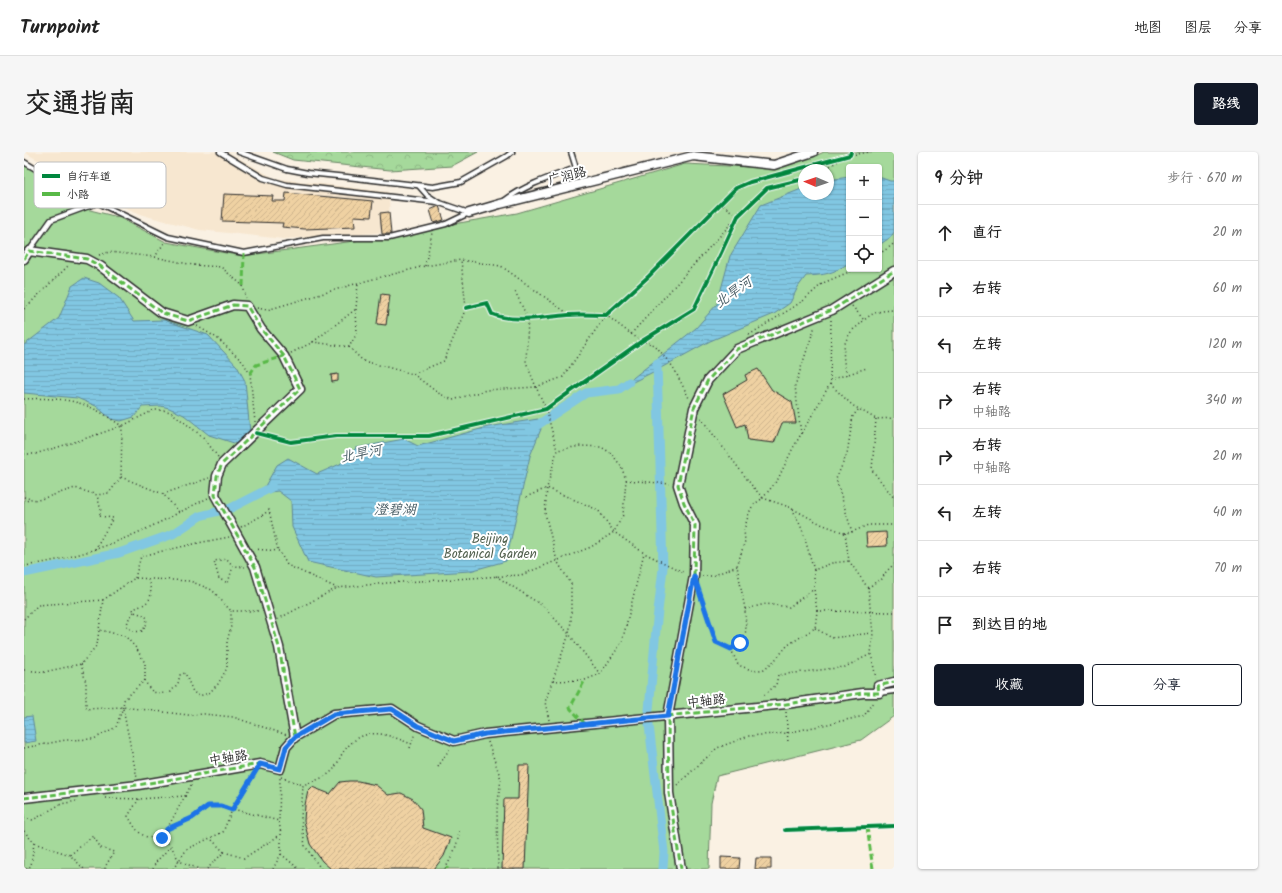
<!DOCTYPE html>
<html lang="zh">
<meta charset="utf-8">
<style>
body{margin:0;font-family:Kalam,"LXGW WenKai TC",sans-serif;background:#f6f6f6;color:#222}
.controls{position:absolute;right:12px;top:12px;display:grid;overflow:hidden;border-radius:4px;box-shadow:0 1px 3px #0004}
.controls button{width:36px;height:36px;display:grid;place-items:center;padding:0;border:0;border-bottom:1px solid #e0e0e0;background:#fff;color:#222;font:20px sans-serif}
.compass{position:absolute;left:774px;top:12px;width:36px;height:36px;border-radius:50%;background:#fff;box-shadow:0 1px 3px #0004;rotate:272deg}
.stop{position:absolute;width:12px;height:12px;margin:-9px;border:3px solid #1a73e8;border-radius:50%;background:#fff}
.stop.end{background:#1a73e8;border-color:#fff;box-shadow:0 1px 4px #0008}
.list{margin:0;padding:0;list-style:none}
h2{display:flex;justify-content:space-between;align-items:center;height:52px;margin:0;padding:0 16px;font-size:17px}
h2 small{font-size:13px;font-weight:400;color:#767676}
.list li{display:grid;grid-template-columns:26px 1fr auto;gap:12px;align-items:center;box-sizing:border-box;height:56px;padding:0 16px;border-top:1px solid #e0e0e0}
.list b{display:block;font-size:15px;white-space:nowrap}
.list p{margin:0;font-size:13px;white-space:nowrap;color:#767676}
.list em{font-size:13px;font-style:normal;color:#767676}
.actions{display:flex;gap:8px;padding:12px 16px}
.actions a{flex:1;padding:9px 0;border:1px solid #111827;border-radius:4px;text-align:center;font-size:14px;color:#111827}
.actions .main{background:#111827;color:#fff}
.icon{flex:none;width:22px;height:22px;fill:none;stroke:currentColor;stroke-width:2;stroke-linecap:round;stroke-linejoin:round}
.map{position:relative;flex:none;width:870px;height:717px;overflow:hidden;border-radius:4px}
header{display:flex;align-items:center;gap:24px;box-sizing:border-box;height:56px;padding:0 20px;background:#fff;border-bottom:1px solid #e0e0e0}
header strong{font-size:19px}
nav{display:flex;gap:22px;margin-inline-start:auto;font-size:14px}
.intro{display:flex;align-items:center;justify-content:space-between;box-sizing:border-box;height:96px;padding:0 24px}
h1{margin:0;font-size:28px}
.button{padding:10px 18px;border-radius:4px;background:#111827;color:#fff;font-size:14px;font-weight:700}
main{display:flex;gap:24px;padding:0 24px}
aside{flex:1;background:#fff;border-radius:4px;box-shadow:0 1px 3px #0004}
.map>svg:first-child{display:block}
</style>
<header>
<strong>Turnpoint</strong>
<nav><a>地图</a><a>图层</a><a>分享</a></nav>
</header>
<div class="intro"><h1>交通指南</h1><a class="button">路线</a></div>
<main>
<div class="map">
<svg width="870" height="717" viewBox="0 0 870 717">
<defs>
<pattern id="forest-crowns" width="20" height="18" patternUnits="userSpaceOnUse"><rect width="20" height="18" fill="#a5d99b"/><path d="M2 6a3 3 0 1 1 6 0M12 15a3 3 0 1 1 6 0" fill="none" stroke="#8eba86"/></pattern>
<pattern id="water-rules" width="6" height="5" patternUnits="userSpaceOnUse"><rect width="6" height="5" fill="#81c7e2"/><path d="M0 2.5h6" fill="none" stroke="#70abc2"/></pattern>
<pattern id="building-hatch" width="6" height="6" patternUnits="userSpaceOnUse"><rect width="6" height="6" fill="#efd1a2"/><path d="M-1 1l2-2M0 6l6-6M5 7l2-2" fill="none" stroke="#cdb48c"/></pattern>
</defs>
<rect width="100%" height="100%" fill="#faf1e3"/>
<filter id="ink" filterUnits="userSpaceOnUse"><feTurbulence type="fractalNoise" baseFrequency=".025" numOctaves="2"/><feDisplacementMap in="SourceGraphic" scale="8" xChannelSelector="R" yChannelSelector="G"/><feConvolveMatrix kernelMatrix="1 2 1 2 8 2 1 2 1" color-interpolation-filters="sRGB"/></filter>
<g filter="url(#ink)">
<polygon fill="#f7e7d0" points="0,0 204,0 239,20 250,26 323,35 365,40 366,80 259,87 176,78 122,64 81,48"/>
<path fill="#a5d99b" stroke="#688263" fill-rule="evenodd" d="M800,0H870V564L837,588L693,624L687,651L685,717H0V7L25,24L58,56L94,65L142,90L218,104L331,89L493,61L661,12L747,16L789,5ZM825,15H855V117H825ZM780,18H804V42H780Z"/>
<polygon fill="url(#forest-crowns)" stroke="#688263" points="249,0 454,0 428,14 366,18 269,8"/>
<g fill="url(#water-rules)" stroke="#5f8999">
<path d="M825,25V111C808,122 801,123 782,124L774,135L766,151L750,162L686,189L633,218L595,237L672,176L693,152L706,104L737,53L780,36V42H804V28Z"/>
<polygon points="855,25 866,29 870,29 870,80 867,85 855,93"/>
<polygon points="60,126 75,131 95,146 110,169 140,168 184,183 213,214 221,229 226,280 213,292 185,283 160,263 145,256 137,254 118,255 110,265 97,269 87,267 72,254 53,246 0,241 0,193 35,166 48,134"/>
<polygon points="514,267 517,277 506,304 482,409 446,419 352,425 284,410 268,375 267,349 254,339 237,341 253,313 264,306 293,322 316,312 332,296 380,287 394,294 464,275"/>
<polygon points="8,564 12,589 0,591 0,565"/>
</g>
<g fill="none" stroke-linecap="round" stroke-linejoin="round">
<g stroke="#81c7e2" stroke-width="9">
<polyline points="506,278 562,241 595,237 605,230"/>
<polyline points="0,421 95,401 149,382 176,364 207,356 248,335"/>
<polyline points="625,558 632,477 639,416 633,211"/>
<polyline points="625,573 640,700 639,717"/>
</g>
</g>
<g fill="url(#building-hatch)" stroke="#2b2b2b">
<polygon points="262,41 349,49 347,65 330,64 331,75 281,77 258,75 259,71 198,69 200,42 249,44 248,49 261,49"/>
<polygon points="415,54 420,68 410,71 406,58"/>
<polygon points="365,60 367,82 358,82 356,61"/>
<polygon points="357,142 366,143 362,173 353,172"/>
<polygon points="734,217 748,238 768,250 772,271 758,271 750,291 724,288 721,272 713,275 699,242 723,228 721,223"/>
<polygon points="314,222 314,229 308,230 307,223"/>
<polygon points="862,380 863,394 843,395 842,381"/>
<polygon points="495,613 505,613 501,717 478,717 480,647 494,647"/>
<polygon points="325,629 334,629 352,633 364,643 377,641 389,647 397,657 399,676 427,686 420,704 410,717 307,717 298,709 286,692 280,669 281,653 284,639 288,635 306,642 316,630"/>
<polygon points="697,705 716,706 715,717 697,717"/>
<polygon points="732,706 747,706 747,717 731,717"/>
</g>
<g fill="none" stroke-linecap="round" stroke-linejoin="round">
<g stroke="#2b2b2b" stroke-width="7">
<g id="lane">
<polyline points="196,0 239,26 263,33 413,50 445,61"/>
<polyline points="215,0 263,17 284,21 323,25 409,35 437,30 483,4 488,0"/>
<polyline points="0,10 42,35 144,85 220,101 299,86 365,86 422,72 445,61"/>
<polyline points="395,34 403,43 412,49"/>
<path d="M480,49C501,33 527,25 552,16L547,0"/>
<polyline points="5,99 27,68 73,51"/>
<polyline points="855,541 870,539"/>
</g>
</g>
<g stroke="#2b2b2b" stroke-width="11">
<g id="street">
<polyline points="445,61 476,52 669,4 750,13 789,0"/>
<polyline points="0,107 5,99 63,107 76,114 138,161 164,169 209,153 223,154 237,177 260,204 276,237 198,312 193,324 191,343 231,415 255,495 271,585"/>
<polyline points="0,646 114,633 236,612 256,617 262,595 271,585 310,562 368,557 394,574 430,589 461,582 762,552 839,541 855,541 854,534 870,530"/>
<polyline points="657,717 645,641 644,564 670,424 671,373 660,351 654,333 670,256 684,228 713,197 808,158 870,119"/>
</g>
</g>
<g stroke="#2b2b2b" stroke-width="1.5" stroke-dasharray="1 3" stroke-linecap="butt">
<polyline points="827,3 846,0"/>
<polyline points="799,18 823,4"/>
<polyline points="696,51 714,64"/>
<polyline points="855,102 867,94 870,91"/>
<polyline points="75,103 85,100 131,105 140,91"/>
<polyline points="131,105 169,113 197,115 219,134 222,146"/>
<polyline points="401,114 408,81"/>
<polyline points="828,154 840,168"/>
<polyline points="233,156 243,158 334,131 401,114 437,108 477,114 546,163"/>
<path d="M442,156L463,151L468,162C488,171 522,165 544,163C557,162 569,163 582,163L625,124L712,36L726,30L826,3L827,0"/>
<polyline points="0,157 45,113"/>
<polyline points="807,168 806,232 769,296 754,327 739,346 768,356 778,377 790,418 808,411 825,409"/>
<polyline points="173,174 193,186 219,210 226,222 231,270"/>
<polyline points="607,182 714,64 743,36 780,27"/>
<polyline points="725,183 779,149 799,131 832,117"/>
<polyline points="289,190 332,157"/>
<polyline points="325,195 339,209 389,222 420,209 442,156 437,108"/>
<polyline points="267,201 289,190 325,195 333,181 332,157 334,131"/>
<polyline points="389,222 414,241 429,248 462,238 512,235 502,210 504,167 490,137"/>
<path d="M823,223C819,210 817,195 825,183C827,179 831,176 834,174C847,161 851,159 870,158"/>
<polyline points="806,228 843,216"/>
<polyline points="806,232 828,253 852,267 870,266"/>
<path d="M0,247C23,246 47,246 68,256C78,260 88,268 98,274L97,325L85,341L73,343L51,336L14,348L7,347L0,350"/>
<polyline points="852,267 848,318 870,346"/>
<polyline points="777,282 771,234 791,174"/>
<polyline points="240,283 267,290 312,284 405,284 522,257 618,189 670,157 697,101 714,64"/>
<polyline points="0,302 11,302 54,289 98,274 130,258 139,258 147,260 179,285 194,305"/>
<polyline points="97,325 139,342 155,360"/>
<polyline points="602,328 646,332"/>
<polyline points="139,342 185,326"/>
<polyline points="0,345 7,347"/>
<polyline points="502,345 523,336 574,358 590,380 620,401 661,421"/>
<polyline points="769,357 797,372 821,381 828,380 844,373 870,373"/>
<polyline points="217,375 239,363 245,358 254,399"/>
<polyline points="828,380 812,327 823,302 829,264 835,257"/>
<polyline points="821,381 825,409 844,436 849,481 847,502 852,526"/>
<polyline points="71,397 89,366 75,364 77,359 73,343"/>
<polyline points="230,397 255,399 263,413 313,436"/>
<path d="M0,414C40,408 78,397 115,380C138,370 161,357 184,346"/>
<polyline points="209,414 204,431 195,427 190,409 203,407 209,414 221,415"/>
<polyline points="472,424 519,454 545,482 576,522 598,490 620,401"/>
<polyline points="678,424 688,424 713,414"/>
<polyline points="111,426 117,404 174,391 205,385"/>
<polyline points="844,436 853,429 858,427 861,421 870,412"/>
<polyline points="675,440 692,490 707,497 716,491 722,479 721,457 713,414 721,389 720,378 725,361 729,353 739,346 729,335 676,265"/>
<polyline points="721,457 742,452 765,455 790,437"/>
<polyline points="793,459 870,460"/>
<path d="M110,460L104,468L103,474C108,480 111,480 118,479L122,474L123,466L120,463L110,460L109,457C129,450 129,445 124,427"/>
<polyline points="0,467 14,453 79,448"/>
<polyline points="254,467 313,436 363,431 497,423 567,395 590,380 599,363 602,328 597,314 587,301 577,295 557,294 533,298"/>
<polyline points="791,476 808,486 848,481"/>
<polyline points="707,497 714,513 730,519 740,517 750,509 764,493 791,476 793,459 790,437 790,418"/>
<polyline points="57,512 62,531 62,557 99,555 164,563 180,562 209,565 263,583"/>
<polyline points="0,518 20,520 57,512 73,493 79,448 111,426 166,429 188,438 207,459 235,459"/>
<path d="M121,528C126,542 133,543 147,540L154,531L156,523L161,521L169,540L175,544L185,541L194,532L203,516V490L207,474V459"/>
<polyline points="529,529 561,528 576,522"/>
<polyline points="739,546 739,544 752,533 754,523 821,515 847,502"/>
<polyline points="99,557 113,626"/>
<polyline points="762,560 764,591"/>
<polyline points="525,568 521,550 545,482 547,469 547,432 533,409 521,361 523,336 533,298 522,257 512,235 539,225 582,163 607,182 618,189 631,193 649,215 666,248"/>
<polyline points="464,590 477,627 473,657 474,717"/>
<polyline points="0,596 42,588 70,587 92,575 99,555 100,548 121,528 121,511 112,496 101,484 76,478"/>
<polyline points="386,596 391,581"/>
<polyline points="414,615 426,596"/>
<polyline points="257,625 279,633"/>
<polyline points="167,633 138,686 147,694 155,709 175,717"/>
<polyline points="653,633 693,596 725,584 763,581 840,564 849,550"/>
<polyline points="81,646 115,647 162,644"/>
<path d="M115,647L104,664C114,681 117,687 138,686"/>
<polyline points="0,666 9,668 37,652 53,649"/>
<polyline points="144,676 168,666 184,654 197,654 255,669"/>
<polyline points="0,679 10,691 46,703 60,717"/>
<polyline points="200,700 220,706 256,683"/>
<polyline points="257,702 275,717"/>
<polyline points="46,703 69,684 77,696 90,700 81,715 81,717"/>
<polyline points="2,717 7,714 10,691"/>
<polyline points="129,717 132,710 147,694"/>
<polyline points="149,717 163,697 199,680 208,658 231,621"/>
<polyline points="183,717 200,700 186,686"/>
<polyline points="249,717 257,702 257,682 255,669 256,625"/>
<path d="M297,717L281,694L277,666L279,633C289,629 302,626 309,618C314,612 316,604 320,599C340,573 361,581 387,592"/>
<path d="M421,717C428,705 434,693 435,679"/>
</g>
<use href="#lane" stroke="#fff" stroke-width="4"/>
<use href="#street" stroke="#fff" stroke-width="8"/>
<g stroke="#58b947" stroke-width="3" stroke-dasharray="6 3" stroke-linecap="butt">
<polyline points="0,107 5,99 63,107 76,114 138,161 164,169 209,153 223,154 237,177 260,204 276,237 198,312 193,324 191,343 231,415 255,495 271,585"/>
<polyline points="219,134 220,101"/>
<polyline points="226,222 232,213 260,204"/>
<polyline points="561,572 546,556 561,528"/>
<polyline points="0,646 114,633 236,612 256,617 262,595 271,585 310,562 368,557 394,574 430,589 461,582 762,552 839,541 855,541 854,534 870,530"/>
<polyline points="843,675 849,717"/>
<polyline points="423,715 423,717"/>
<polyline points="657,717 645,641 644,564 670,424 671,373 660,351 654,333 670,256 684,228 713,197 808,158 870,119"/>
</g>
<g stroke="#fff" stroke-width="6">
<g id="cycleway">
<path d="M442,156L463,151L468,162C488,171 522,165 544,163C557,162 569,163 582,163L625,124L712,36L726,30L826,3L827,0"/>
<polyline points="232,281 267,290 312,284 405,284 522,257 618,189 670,157 697,101 714,64 743,36 780,27"/>
<polyline points="761,678 870,674"/>
</g>
</g>
<use href="#cycleway" stroke="#00873e" stroke-width="4"/>
</g>
</g>
<g fill="none" stroke-linecap="round" stroke-linejoin="round" filter="url(#ink)">
<polyline stroke="#1a73e8" stroke-width="5" points="138,686 143,677 168,666 184,654 197,654 208,658 236,612 256,617 262,595 271,585 310,562 368,557 394,574 430,589 461,582 644,564 670,424 692,490 707,497 716,491"/>
</g>
<g text-anchor="middle" stroke-width="4" stroke-linejoin="round" paint-order="stroke">
<g font-size="13" fill="#2b2b2b" stroke="#fff">
<text transform="translate(543 23) rotate(-14)" y="5">广润路</text>
<text transform="translate(682 548) rotate(-6)" y="5">中轴路</text>
<text transform="translate(204 605) rotate(-9)" y="5">中轴路</text>
</g>
<g font-size="13" fill="#505f4d" stroke="#fff">
<text x="466" y="391">Beijing<tspan x="466" dy="15">Botanical Garden</tspan></text>
</g>
<g font-size="14" font-style="italic" fill="#455a62" stroke="#fff">
<text transform="translate(709 140) rotate(-35)" y="5">北旱河</text>
<text transform="translate(337 301) rotate(-11)" y="5">北旱河</text>
<text x="371" y="362">澄碧湖</text>
</g>
</g>
<rect x="10" y="10" width="132" height="46" rx="6" fill="#fff" stroke="#bfbfbf" stroke-width="1"/>
<rect x="18" y="22" width="18" height="4" fill="#00873e"/>
<rect x="18" y="40" width="18" height="4" fill="#58b947"/>
<g font-size="11" fill="#2b2b2b">
<text x="43" y="28">自行车道</text>
<text x="43" y="46">小路</text>
</g>
</svg>
<div class="controls">
<button>+</button>
<button>−</button>
<button><svg class="icon" aria-label="locate" viewBox="0 0 24 24"><circle cx="12" cy="12" r="6"/><path d="M12 2v4M12 18v4M2 12h4M18 12h4"/></svg></button>
</div>
<svg class="compass" viewBox="-18 -18 36 36"><path d="M0-13l5 13h-10z" fill="#e53935"/><path d="M0 13l5-13h-10z" fill="#767676"/></svg>
<div class="stop" style="left:716px;top:491px"></div>
<div class="stop end" style="left:138px;top:686px"></div>
</div>
<aside>
<h2>9 分钟<small>步行 · 670 m</small></h2>
<ul class="list">
<li><svg class="icon" aria-label="ahead" viewBox="0 0 24 24"><path d="M12 20V5M6 11l6-6 6 6"/></svg><div><b>直行</b></div><em>20 m</em></li>
<li><svg class="icon" aria-label="right" viewBox="0 0 24 24"><path d="M7 20v-9h11M14 6l5 5-5 5"/></svg><div><b>右转</b></div><em>60 m</em></li>
<li><svg class="icon" aria-label="left" viewBox="0 0 24 24"><path d="M17 20v-9H6M10 6l-5 5 5 5"/></svg><div><b>左转</b></div><em>120 m</em></li>
<li><svg class="icon" aria-label="right" viewBox="0 0 24 24"><path d="M7 20v-9h11M14 6l5 5-5 5"/></svg><div><b>右转</b><p>中轴路</p></div><em>340 m</em></li>
<li><svg class="icon" aria-label="right" viewBox="0 0 24 24"><path d="M7 20v-9h11M14 6l5 5-5 5"/></svg><div><b>右转</b><p>中轴路</p></div><em>20 m</em></li>
<li><svg class="icon" aria-label="left" viewBox="0 0 24 24"><path d="M17 20v-9H6M10 6l-5 5 5 5"/></svg><div><b>左转</b></div><em>40 m</em></li>
<li><svg class="icon" aria-label="right" viewBox="0 0 24 24"><path d="M7 20v-9h11M14 6l5 5-5 5"/></svg><div><b>右转</b></div><em>70 m</em></li>
<li><svg class="icon" aria-label="arrive" viewBox="0 0 24 24"><path d="M6 21V4h12l-3 4 3 4H6"/></svg><div><b>到达目的地</b></div></li>
</ul>
<div class="actions"><a class="main">收藏</a><a>分享</a></div>
</aside>
</main>
